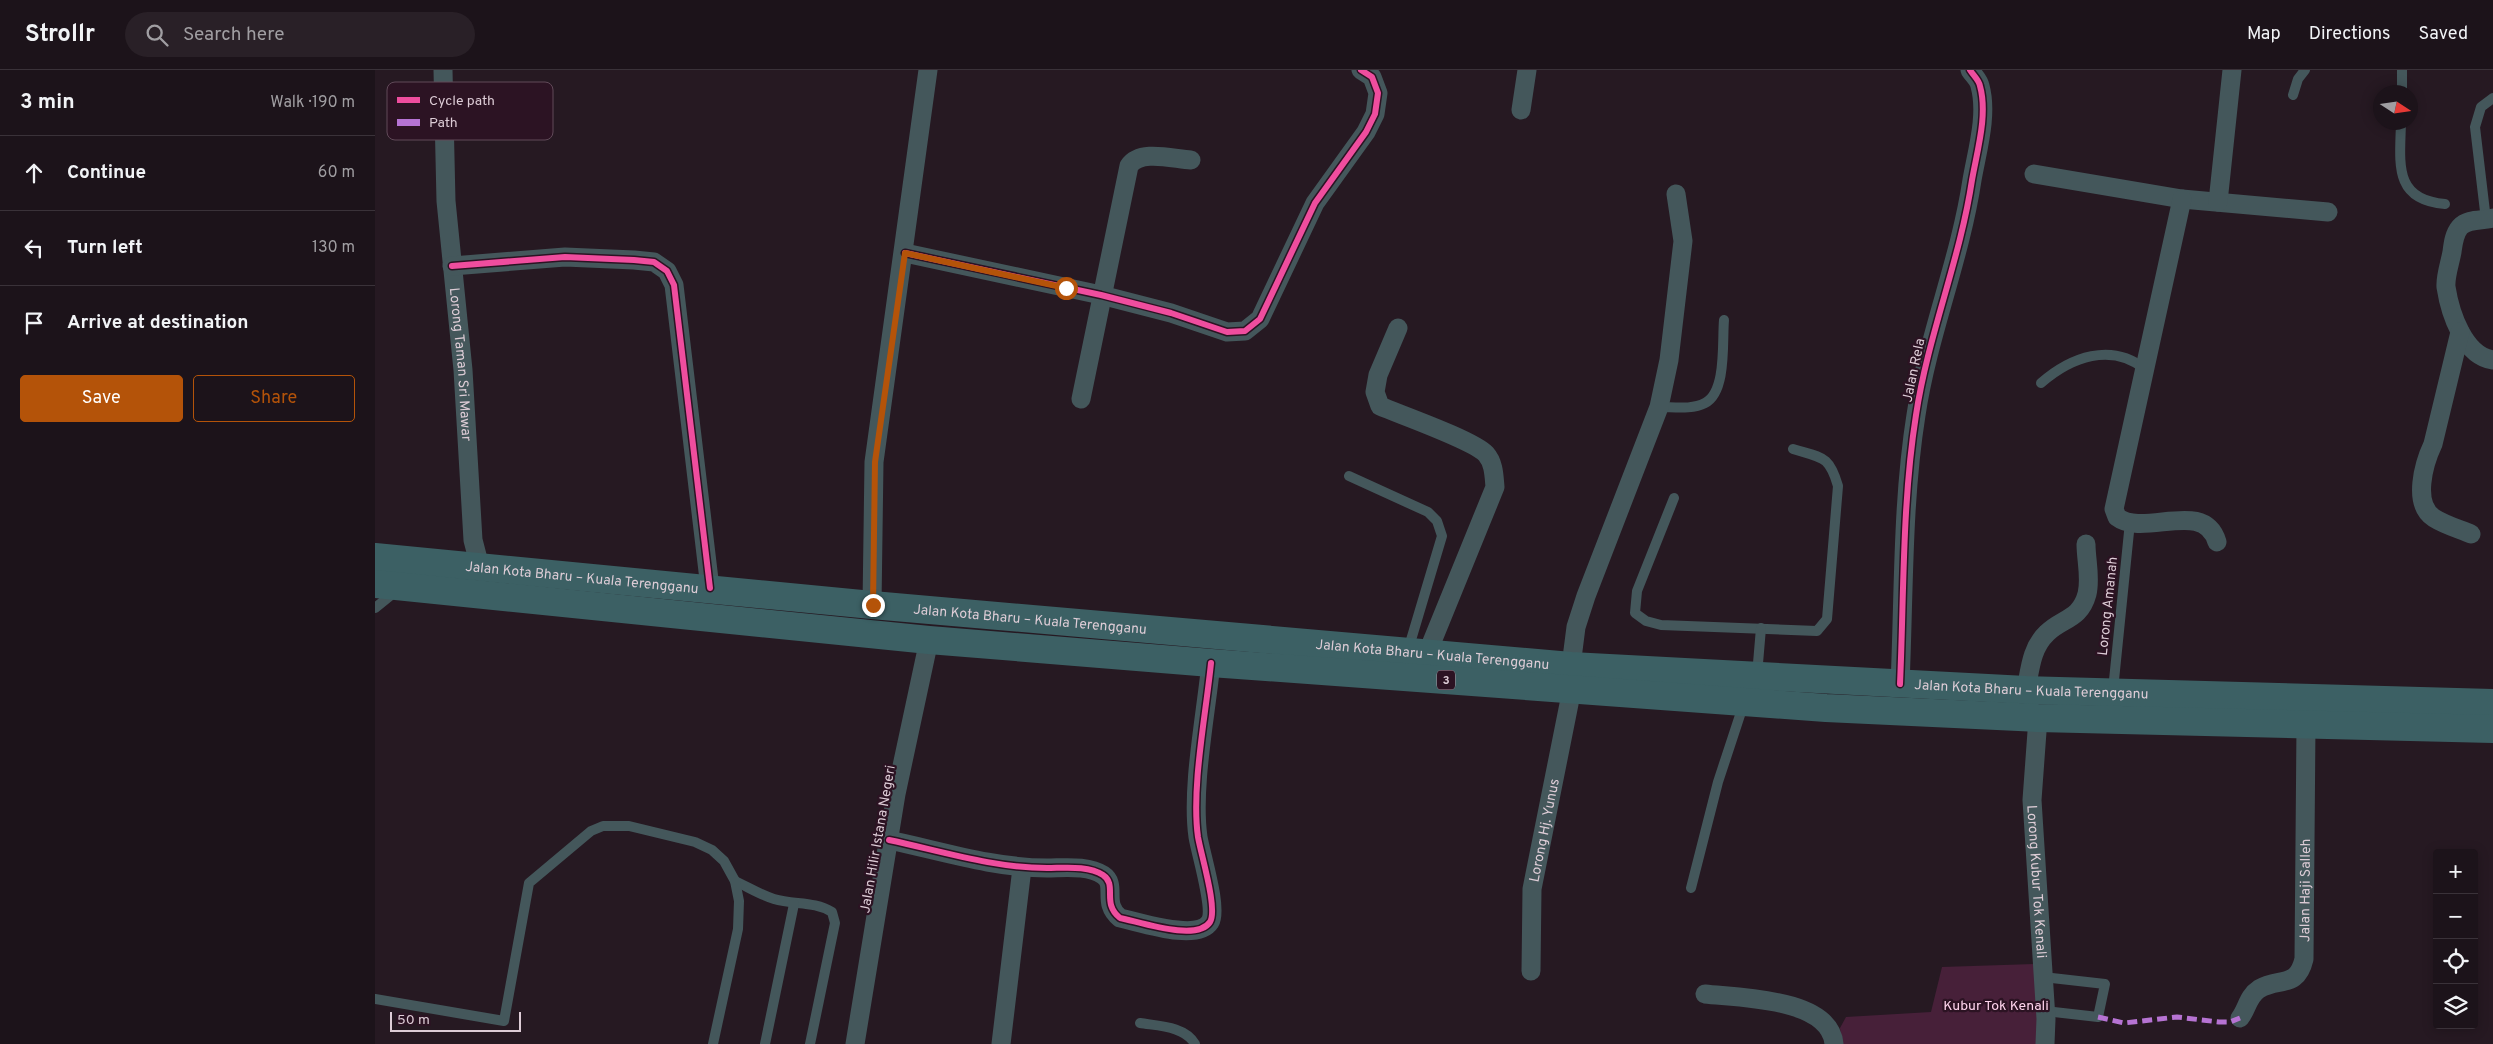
<!DOCTYPE html>
<meta charset="utf-8">
<style>
body{margin:0;font-family:Overpass,sans-serif;background:#292027;color:#f1f3f6}
.controls{position:absolute;right:15px;bottom:15px;display:grid;overflow:hidden;border-radius:5px;box-shadow:0 2px 12px #0003}
.controls button{width:45px;height:45px;display:grid;place-items:center;padding:0;border:0;border-bottom:1px solid #3a3239;background:#1c131a;color:#f1f3f6;font:25px sans-serif}
.compass{position:absolute;left:1998px;top:15px;width:45px;height:45px;border-radius:50%;background:#1c131a;box-shadow:0 2px 12px #0003;rotate:102deg}
.scale{position:absolute;left:15px;bottom:12px;width:131px;box-sizing:border-box;padding-left:5px;border:2px solid #ddccd6;border-top:0;font-size:14px;line-height:18px;white-space:nowrap;color:#ddccd6;-webkit-text-stroke:4px #2c1323;paint-order:stroke}
.stop{position:absolute;width:15px;height:15px;margin:-11px;border:4px solid #b45309;border-radius:50%;background:#fff}
.stop.end{background:#b45309;border-color:#fff;box-shadow:0 1px 5px #0008}
.list{margin:0;padding:0;list-style:none}
h2{display:flex;justify-content:space-between;align-items:center;height:65px;margin:0;padding:0 20px;font-size:21px}
h2 small{font-size:16px;font-weight:400;color:#a09ea2}
.list li{display:grid;grid-template-columns:32px 1fr auto;gap:15px;align-items:center;box-sizing:border-box;height:75px;padding:0 20px;border-top:1px solid #3a3239}
.list b{display:block;font-size:19px;white-space:nowrap}
.list em{font-size:16px;font-style:normal;color:#a09ea2}
.actions{display:flex;gap:10px;padding:15px 20px}
.actions a{flex:1;padding:11px 0;border:1px solid #b45309;border-radius:5px;text-align:center;font-size:18px;color:#b45309}
.actions .main{background:#b45309;color:#fff}
.icon{flex:none;width:28px;height:28px;fill:none;stroke:currentColor;stroke-width:2;stroke-linecap:round;stroke-linejoin:round}
.map{position:relative;flex:none;width:2118px;height:974px;overflow:hidden}
header{display:flex;align-items:center;gap:30px;box-sizing:border-box;height:70px;padding:0 25px;background:#1c131a;border-bottom:1px solid #3a3239}
header strong{font-size:24px}
nav{display:flex;gap:28px;margin-inline-start:auto;font-size:18px}
.search{width:350px;height:45px;background:#292027;display:flex;align-items:center;gap:12px;box-sizing:border-box;padding:0 18px;border-radius:28px;color:#a09ea2;font-size:19px}
main{display:flex}
aside{flex:1;background:#1c131a}
.map>svg:first-child{display:block}
</style>
<header>
<strong>Strollr</strong>
<div class="search"><svg class="icon" aria-label="search" viewBox="0 0 24 24"><circle cx="10" cy="10" r="6"/><path d="M15 15l6 6"/></svg>Search here</div>
<nav><a>Map</a><a>Directions</a><a>Saved</a></nav>
</header>
<main>
<aside>
<h2>3 min<small>Walk · 190 m</small></h2>
<ul class="list">
<li><svg class="icon" aria-label="ahead" viewBox="0 0 24 24"><path d="M12 20V5M6 11l6-6 6 6"/></svg><div><b>Continue</b></div><em>60 m</em></li>
<li><svg class="icon" aria-label="left" viewBox="0 0 24 24"><path d="M17 20v-9H6M10 6l-5 5 5 5"/></svg><div><b>Turn left</b></div><em>130 m</em></li>
<li><svg class="icon" aria-label="arrive" viewBox="0 0 24 24"><path d="M6 21V4h12l-3 4 3 4H6"/></svg><div><b>Arrive at destination</b></div></li>
</ul>
<div class="actions"><a class="main">Save</a><a>Share</a></div>
</aside>
<div class="map">
<svg width="2118" height="974" viewBox="0 0 2118 974">
<rect width="100%" height="100%" fill="#261922"/>
<polygon fill="#472039" points="1660,894 1663,974 1467,974 1465,958 1471,947 1556,942 1567,897"/>
<g fill="none" stroke-linecap="round" stroke-linejoin="round">
<g stroke="#44575b" stroke-width="10">
<polyline points="2027,22 2027,0"/>
<polyline points="1918,25 1923,9 1930,0"/>
<path d="M2026,52C2025,93 2018,130 2070,134"/>
<polyline points="2111,150 2100,57 2106,37 2118,28"/>
<path d="M1666,313C1696,287 1736,272 1770,299"/>
<path d="M1284,337C1299,337 1317,340 1330,333C1352,322 1347,271 1349,250"/>
<polyline points="974,406 1053,442 1062,451 1067,466 1033,580"/>
<path d="M1299,428L1262,521L1260,543L1271,551L1286,555L1442,561L1452,549L1463,416C1454,385 1447,388 1418,379"/>
<polyline points="0,538 21,521"/>
<polyline points="1382,605 1386,558"/>
<polyline points="1738,620 1755,452"/>
<path d="M360,811C373,817 386,825 399,829C419,835 439,831 457,842L460,853L435,974"/>
<polyline points="1316,818 1343,712 1369,633"/>
<polyline points="1668,907 1730,914 1723,947 1670,941"/>
<polyline points="0,929 129,951 154,813 216,761 228,756 254,756 320,772 337,780 349,791 360,811 364,831 363,859 338,974"/>
<path d="M765,953C783,956 810,956 820,974"/>
<polyline points="390,974 419,834"/>
</g>
<g stroke="#44575b" stroke-width="19">
<path id="s1" d="M68,0L71,131L88,300L98,470L105,497"/>
<polyline points="1146,40 1152,0"/>
<polyline points="1659,104 1807,129 1953,142"/>
<path d="M1807,129L1739,439L1742,447C1769,468 1829,428 1842,472"/>
<polyline points="1843,132 1857,0"/>
<path d="M2118,148C2108,151 2093,148 2085,157C2079,164 2078,174 2077,182C2075,193 2070,207 2071,217C2075,243 2089,286 2118,290"/>
<polyline points="530,183 726,225 796,243 852,262 870,261 885,249 940,133 991,62 1000,44 1003,23 997,7 986,0"/>
<polyline points="77,196 190,187 259,190 279,192 292,201 299,215 335,518"/>
<path d="M1023,258L1003,305L1000,322L1005,336C1026,345 1098,370 1111,384C1119,393 1119,406 1120,417L1052,584"/>
<path d="M2085,262L2058,374C2049,393 2037,434 2059,448C2070,455 2084,459 2096,464"/>
<path d="M706,329L754,96C765,79 798,89 816,90"/>
<polyline points="497,535 499,392 553,0"/>
<polyline points="1196,596 1201,557 1211,526 1284,337 1294,290 1308,171 1301,124"/>
<path d="M1525,614C1529,525 1527,433 1541,345C1553,265 1585,190 1597,110C1602,81 1613,45 1605,16C1604,10 1598,5 1595,0"/>
<path d="M1651,620C1655,600 1656,578 1672,563C1687,548 1705,550 1712,524C1716,508 1711,490 1711,474"/>
<path id="s2" d="M1663,648L1657,730L1671,949L1670,974"/>
<path d="M514,770C566,781 619,798 672,798C689,798 713,795 728,805C743,815 726,833 745,848C765,852 822,872 835,852C843,839 826,785 823,767C816,718 831,644 836,593"/>
<path id="s3" d="M1156,901L1157,819L1197,619"/>
<path d="M1330,924C1365,928 1455,928 1459,974"/>
<path id="s4" d="M1865,948C1872,939 1873,926 1884,919C1904,907 1922,919 1929,889L1931,655"/>
<polyline points="480,974 521,724 554,570"/>
<polyline points="626,974 647,798"/>
</g>
<g stroke="#3c6064" stroke-width="28">
<path id="s5" d="M0,487L497,535L1196,596L1651,620L2118,633"/>
<polyline points="0,514 554,570 836,593 1451,638 1663,648 2118,659"/>
</g>
<polyline stroke="#b673d3" stroke-width="5" stroke-dasharray="10 5" stroke-linecap="butt" points="1723,947 1749,953 1802,947 1844,952 1855,952 1865,948"/>
<g stroke="#2c1323" stroke-width="9">
<g id="cycleway">
<polyline points="530,183 726,225 796,243 852,262 870,261 885,249 940,133 991,62 1000,44 1003,23 997,7 986,0"/>
<polyline points="77,196 190,187 259,190 279,192 292,201 299,215 335,518"/>
<path d="M1525,614C1529,525 1527,433 1541,345C1553,265 1585,190 1597,110C1602,81 1613,45 1605,16C1604,10 1598,5 1595,0"/>
<path d="M514,770C566,781 619,798 672,798C689,798 713,795 728,805C743,815 726,833 745,848C765,852 822,872 835,852C843,839 826,785 823,767C816,718 831,644 836,593"/>
</g>
</g>
<use href="#cycleway" stroke="#ef4d9e" stroke-width="6"/>
</g>
<g fill="none" stroke-linecap="round" stroke-linejoin="round">
<polyline stroke="#b45309" stroke-width="6" points="498,535 500,392 530,183 691,218"/>
</g>
<g text-anchor="middle" stroke-width="4.5" stroke-linejoin="round" paint-order="stroke">
<rect fill="#2c1323" stroke="#a894a0" stroke-width="1" x="1062" y="600.5" width="18" height="19" rx="4"/>
<g font-size="12" font-weight="bold" fill="#ddccd6">
<text x="1071" y="614">3</text>
</g>
<g font-size="14" fill="#ddccd6" stroke="#2c1323">
<text dy="5" stroke="none"><textPath href="#s1" startOffset="295">Lorong Taman Sri Mawar</textPath></text>
<text transform="translate(1538 300) rotate(-78)" y="5">Jalan Rela</text>
<text dy="5" stroke="none"><textPath href="#s5" startOffset="208">Jalan Kota Bharu – Kuala Terengganu</textPath></text>
<text transform="translate(1732 536) rotate(-84)" y="5">Lorong Amanah</text>
<text dy="5" stroke="none"><textPath href="#s5" startOffset="658">Jalan Kota Bharu – Kuala Terengganu</textPath></text>
<text dy="5" stroke="none"><textPath href="#s5" startOffset="1062">Jalan Kota Bharu – Kuala Terengganu</textPath></text>
<text dy="5" stroke="none"><textPath href="#s5" startOffset="1662">Jalan Kota Bharu – Kuala Terengganu</textPath></text>
<text dy="5" stroke="none"><textPath href="#s3" startOffset="142">Lorong Hj. Yunus</textPath></text>
<text transform="translate(502 769) rotate(-80)" y="5">Jalan Hilir Istana Negeri</text>
<text dy="5" stroke="none"><textPath href="#s2" startOffset="164">Lorong Kubur Tok Kenali</textPath></text>
<text dy="5" stroke="none"><textPath href="#s4" startOffset="162">Jalan Haji Salleh</textPath></text>
</g>
<g font-size="14" fill="#ffd4ed" stroke="#2c1323">
<text x="1621" y="940">Kubur Tok Kenali</text>
</g>
</g>
<rect x="12" y="12" width="166" height="58" rx="8" fill="#2c1323" stroke="#614a59" stroke-width="1"/>
<rect x="22" y="27" width="23" height="6" fill="#ef4d9e"/>
<rect x="22" y="49" width="23" height="7" fill="#b673d3"/>
<g font-size="14" fill="#ddccd6">
<text x="54" y="35">Cycle path</text>
<text x="54" y="57">Path</text>
</g>
</svg>
<div class="controls">
<button>+</button>
<button>−</button>
<button><svg class="icon" aria-label="locate" viewBox="0 0 24 24"><circle cx="12" cy="12" r="6"/><path d="M12 2v4M12 18v4M2 12h4M18 12h4"/></svg></button>
<button><svg class="icon" aria-label="layers" viewBox="0 0 24 24"><path d="M12 4l9 5-9 5-9-5zM3 14l9 5 9-5"/></svg></button>
</div>
<svg class="compass" viewBox="-18 -18 36 36"><path d="M0-13l5 13h-10z" fill="#e53935"/><path d="M0 13l5-13h-10z" fill="#a09ea2"/></svg>
<div class="scale">50 m</div>
<div class="stop" style="left:691px;top:218px"></div>
<div class="stop end" style="left:498px;top:535px"></div>
</div>
</main>
